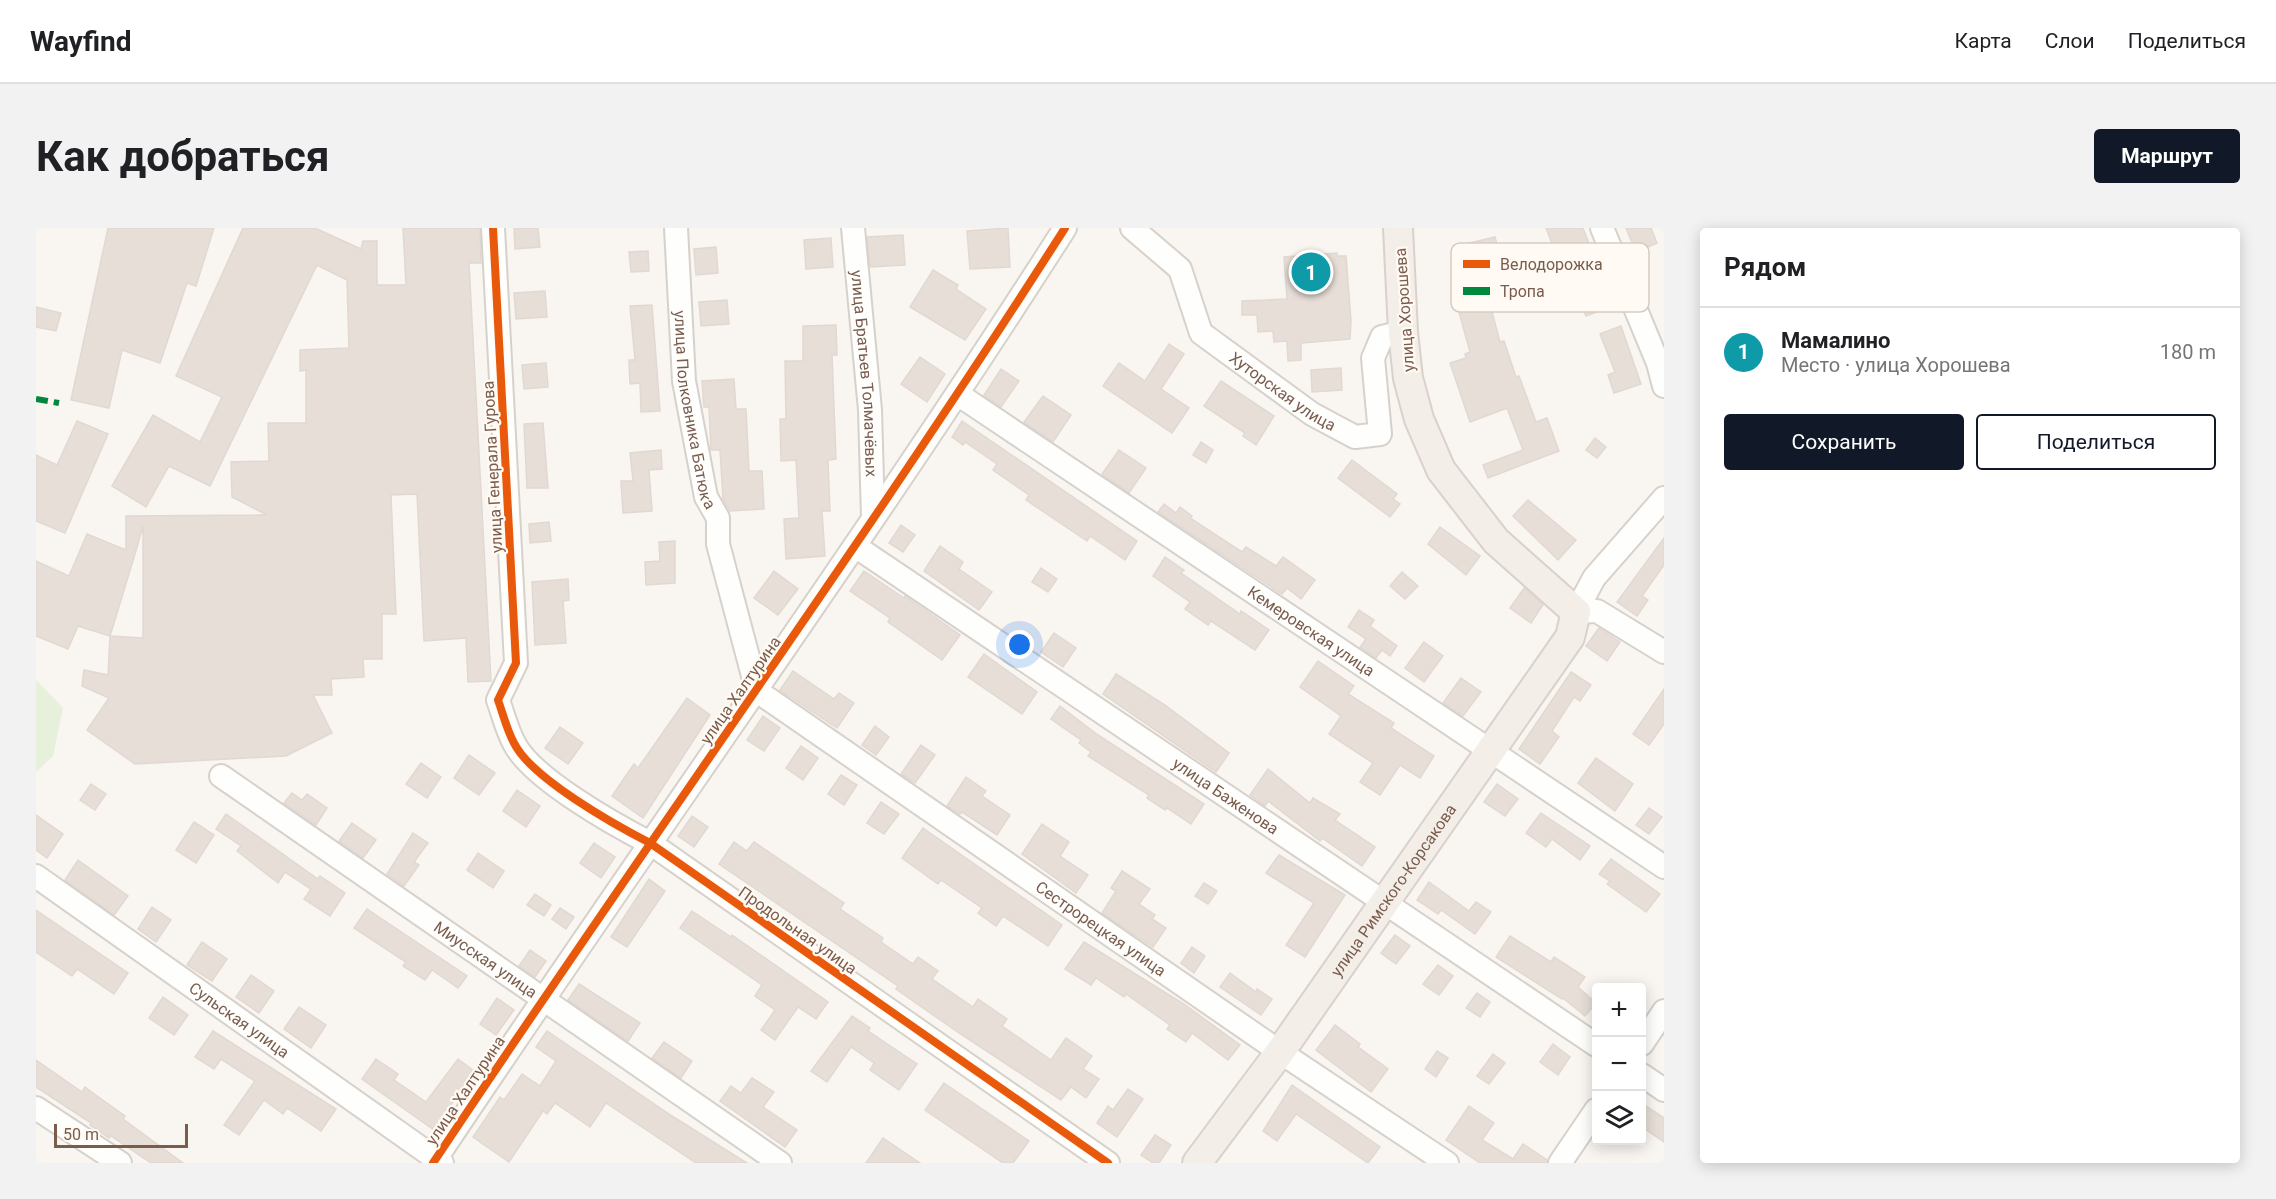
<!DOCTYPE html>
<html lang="ru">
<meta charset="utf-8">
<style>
body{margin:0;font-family:Roboto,sans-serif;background:#f2f2f2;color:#202124}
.controls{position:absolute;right:18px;bottom:18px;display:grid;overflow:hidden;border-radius:6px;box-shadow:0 3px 15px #0003}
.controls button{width:54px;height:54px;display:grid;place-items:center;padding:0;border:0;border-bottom:2px solid #e0e0e0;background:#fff;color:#202124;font:30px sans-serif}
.scale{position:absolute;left:18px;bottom:15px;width:134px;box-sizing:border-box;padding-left:6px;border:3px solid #7a5c4d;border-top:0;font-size:16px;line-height:21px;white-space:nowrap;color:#7a5c4d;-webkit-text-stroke:4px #fffaf3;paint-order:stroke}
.you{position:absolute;left:984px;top:417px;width:21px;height:21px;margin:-15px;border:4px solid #fff;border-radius:50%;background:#1a73e8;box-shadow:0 0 0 9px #1a73e833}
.badge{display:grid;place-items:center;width:39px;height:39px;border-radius:50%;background:#111827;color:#fff;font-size:20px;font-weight:700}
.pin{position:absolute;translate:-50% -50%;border:3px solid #fff;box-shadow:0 2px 6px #0006}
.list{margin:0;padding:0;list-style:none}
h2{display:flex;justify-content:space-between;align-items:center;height:78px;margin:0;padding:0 24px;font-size:26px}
h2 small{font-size:20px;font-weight:400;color:#757577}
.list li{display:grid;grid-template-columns:39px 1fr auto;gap:18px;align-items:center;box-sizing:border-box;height:90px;padding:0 24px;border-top:2px solid #e0e0e0}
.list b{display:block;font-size:22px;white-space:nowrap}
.list p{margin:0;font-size:20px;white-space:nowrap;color:#757577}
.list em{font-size:20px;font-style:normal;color:#757577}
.actions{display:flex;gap:12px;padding:18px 24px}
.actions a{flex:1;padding:14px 0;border:2px solid #111827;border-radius:6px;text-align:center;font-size:21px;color:#111827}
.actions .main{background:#111827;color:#fff}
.icon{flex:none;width:33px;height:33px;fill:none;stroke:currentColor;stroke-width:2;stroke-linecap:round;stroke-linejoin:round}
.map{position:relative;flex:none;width:1628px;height:935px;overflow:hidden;border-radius:6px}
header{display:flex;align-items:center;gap:36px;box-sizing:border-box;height:84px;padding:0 30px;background:#fff;border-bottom:2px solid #e0e0e0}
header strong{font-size:28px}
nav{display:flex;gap:33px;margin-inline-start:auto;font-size:21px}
.intro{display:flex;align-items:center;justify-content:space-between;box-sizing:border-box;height:144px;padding:0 36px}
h1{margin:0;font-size:42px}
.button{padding:15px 27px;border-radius:6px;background:#111827;color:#fff;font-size:21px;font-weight:700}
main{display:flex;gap:36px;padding:0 36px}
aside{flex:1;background:#fff;border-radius:6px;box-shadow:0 3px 15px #0003}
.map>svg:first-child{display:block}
</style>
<header>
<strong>Wayfind</strong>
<nav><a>Карта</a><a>Слои</a><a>Поделиться</a></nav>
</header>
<div class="intro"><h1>Как добраться</h1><a class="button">Маршрут</a></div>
<main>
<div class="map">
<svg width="1628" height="935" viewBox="0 0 1628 935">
<rect width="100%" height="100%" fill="#f9f5f0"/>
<polygon fill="#e7f0db" points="0,452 27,480 17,528 0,544"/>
<g fill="#e6ded7" stroke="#e2d8d2" stroke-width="1.5" fill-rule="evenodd">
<polygon points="72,0 178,0 160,58 151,55 124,135 86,122 73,180 35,172"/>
<path d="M207,0H279L325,21L327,13H341V57H370L367,0H444L445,35H433L455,453L432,454L430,410L388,413L381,266L355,267L360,386H346V431H327L328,449L295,451L296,467H277L296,505L250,528L99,536L51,502L73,470L46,458L48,442L72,447L74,408L42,398L32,421L0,408V333L33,348L51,306L90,322V288L231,287L196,269L195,234L233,233L232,195H270V142L264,143V122L313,120L311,52L281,37L174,258L133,238L110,279L76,258L117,187L164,214L186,169L140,148ZM107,298V410L74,408L99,326Z"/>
<polygon points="478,0 502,0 504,19 479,21"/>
<polygon points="972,0 974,39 934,41 931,3"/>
<polygon points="1510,0 1547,0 1558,29 1526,41"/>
<polygon points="1590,0 1615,0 1621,15 1600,24"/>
<polygon points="867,7 869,37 834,39 831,9"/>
<polygon points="1459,9 1468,45 1447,50 1464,114 1468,113 1480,149 1483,148 1500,194 1511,190 1523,223 1452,250 1447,237 1487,222 1471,180 1434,194 1414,135 1430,130 1429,126 1434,124 1418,66 1432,62 1421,18"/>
<polygon points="795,10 797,39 770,41 768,12"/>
<polygon points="680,19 682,45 660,47 658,21"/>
<polygon points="612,23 613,43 595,44 593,24"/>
<polygon points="1301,25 1301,28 1310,28 1315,93 1314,111 1265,115 1265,132 1252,133 1251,113 1238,114 1237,103 1222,104 1221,87 1206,87 1206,73 1251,71 1248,29"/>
<polygon points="897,42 922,57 920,61 950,81 929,112 874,79"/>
<polygon points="1559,62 1566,82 1550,88 1542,68"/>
<polygon points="509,63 511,89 480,91 478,65"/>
<polygon points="691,72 693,96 665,98 663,74"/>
<polygon points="616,77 624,183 605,184 604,155 594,156 593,132 599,132 594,78"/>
<polygon points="0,79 25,85 20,103 0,99"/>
<polygon points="800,97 801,127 796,127 800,231 792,232 794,283 786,283 789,328 750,331 748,291 763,290 760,232 745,233 744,191 750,191 749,133 767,133 767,98"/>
<polygon points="1585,98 1605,156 1578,165 1572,147 1579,144 1564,106"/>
<polygon points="1133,116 1148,126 1125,161 1153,180 1136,205 1067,158 1083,135 1109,153"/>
<polygon points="884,129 909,146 891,174 865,156"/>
<polygon points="510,135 512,159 488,161 486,137"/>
<polygon points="1305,140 1306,162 1276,164 1275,142"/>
<polygon points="965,141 983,153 965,179 948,167"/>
<polygon points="698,151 700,181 710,181 713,243 726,243 728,281 694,283 687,271 684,222 675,222 673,179 668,179 666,153"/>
<polygon points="1185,153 1238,188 1220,217 1207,208 1209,205 1168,178"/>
<polygon points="1007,168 1035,187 1017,214 988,194"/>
<polygon points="41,193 72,206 29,305 0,293 0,227 21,237"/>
<polygon points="926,193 1101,313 1089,332 1054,308 1051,313 990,272 993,267 957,242 961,236 929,214 927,217 916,209"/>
<polygon points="507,195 512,260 491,260 488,196"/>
<polygon points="1559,210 1570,219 1561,230 1550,222"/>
<polygon points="1165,214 1177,222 1170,235 1157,227"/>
<polygon points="625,222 626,241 613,242 616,283 587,285 585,253 597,253 594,225"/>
<polygon points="1083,222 1110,240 1093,265 1066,246"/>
<polygon points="1316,232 1361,266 1357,271 1364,276 1354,289 1302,250"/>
<polygon points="1492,272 1540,312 1522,332 1477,288"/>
<polygon points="1128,276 1140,285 1144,279 1156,288 1154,290 1206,324 1210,319 1240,338 1247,329 1279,352 1265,371 1251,360 1246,366 1122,284"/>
<polygon points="513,294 515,313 494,315 493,296"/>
<polygon points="865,297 879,307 867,324 853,315"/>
<polygon points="1404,299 1444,328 1430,347 1392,316"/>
<polygon points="1628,310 1628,337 1606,368 1612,372 1601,388 1581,374"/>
<polygon points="639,313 639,355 610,357 609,334 624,333 623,314"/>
<polygon points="904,318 927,334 923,341 956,364 943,382 888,343"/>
<polygon points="1129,329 1148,342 1145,345 1204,386 1205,383 1233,402 1219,422 1175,393 1172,397 1149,381 1154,374 1117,348"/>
<polygon points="1005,340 1021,351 1012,364 996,354"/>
<polygon points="738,343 762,361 742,387 718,370"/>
<polygon points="828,343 868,370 869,368 924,407 906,432 852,394 854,390 814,363"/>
<polygon points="1366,344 1382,358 1369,371 1354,358"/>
<polygon points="532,351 533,372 527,373 530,415 499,417 496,354"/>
<polygon points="1488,360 1507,377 1495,395 1474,380"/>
<polygon points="1323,382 1338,392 1334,398 1361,418 1354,428 1346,422 1340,430 1324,419 1330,411 1312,399"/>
<polygon points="1563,400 1584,414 1571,433 1550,418"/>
<polygon points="1018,405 1040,420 1027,439 1005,424"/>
<polygon points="1388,414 1407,428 1388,454 1369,440"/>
<polygon points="948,426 1001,464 986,486 932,449"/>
<polygon points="1282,433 1318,458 1312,466 1358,495 1355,500 1398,528 1384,550 1364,537 1344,567 1324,554 1337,535 1293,506 1305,488 1264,459"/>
<polygon points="757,443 798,471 803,465 818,475 801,500 744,462"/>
<polygon points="1535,444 1555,457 1544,473 1538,469 1516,503 1523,509 1504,536 1483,521"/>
<polygon points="1080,446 1129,477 1193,525 1180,544 1067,466"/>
<polygon points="1425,450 1445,464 1427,488 1407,475"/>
<polygon points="1628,461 1628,496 1613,517 1597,506"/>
<polygon points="651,470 674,487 607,590 576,568 598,536 602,540"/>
<polygon points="1024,478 1062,507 1168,576 1155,596 1131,580 1129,582 1111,570 1113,567 1052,528 1055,524 1043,515 1045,512 1015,491"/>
<polygon points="727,488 744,500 728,523 711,512"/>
<polygon points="839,498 853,509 840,527 826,517"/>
<polygon points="524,499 547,515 532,536 509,520"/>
<polygon points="885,517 899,527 879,555 865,546"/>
<polygon points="765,518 782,530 767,552 750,540"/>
<polygon points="433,527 459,545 443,567 418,550"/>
<polygon points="1560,530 1597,556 1579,583 1542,555"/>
<polygon points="385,535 405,549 391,570 370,556"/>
<polygon points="1232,541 1274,575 1277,570 1304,586 1299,592 1339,619 1326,638 1286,610 1284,613 1232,573 1229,578 1214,567"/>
<polygon points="805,547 821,557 808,577 792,566"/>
<polygon points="930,549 950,563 946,568 974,587 961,607 926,584 924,586 911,578"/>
<polygon points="55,556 70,566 59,582 44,572"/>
<polygon points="1461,556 1482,571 1469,588 1448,574"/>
<polygon points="481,562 504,578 490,599 467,583"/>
<polygon points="256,565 266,572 271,566 291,580 280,597 248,575"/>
<polygon points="845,574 863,586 848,606 831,595"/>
<polygon points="1613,580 1626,589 1613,606 1600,597"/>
<polygon points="1505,585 1554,618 1544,632 1516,611 1510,619 1490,605"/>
<polygon points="190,586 282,651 284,648 309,665 294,688 268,671 275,661 249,644 242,655 201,623 205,618 180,601"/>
<polygon points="0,587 27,606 11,630 0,622"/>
<polygon points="656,588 672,599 658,619 642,608"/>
<polygon points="158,594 178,607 160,635 140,622"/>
<polygon points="316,595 340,612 327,630 303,613"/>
<polygon points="1006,596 1033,614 1024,628 1052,647 1040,665 986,626"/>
<polygon points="887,600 1026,697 1012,718 967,688 960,698 942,685 946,680 905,652 902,656 866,630"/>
<polygon points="377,605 392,615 378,634 383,637 368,658 351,646"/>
<polygon points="698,614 711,623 718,614 808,675 804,681 847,710 845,714 877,736 882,729 902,743 896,751 937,779 942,771 971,791 966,798 1015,832 1030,810 1056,828 1047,841 1063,851 1050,870 1035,859 1025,872 920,803 860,761 862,758 683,636"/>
<polygon points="558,615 579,629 565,650 544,635"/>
<polygon points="442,625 468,643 457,660 431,642"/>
<polygon points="1243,627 1309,667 1269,729 1250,717 1278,675 1230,645"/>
<polygon points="1575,631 1624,666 1610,684 1571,656 1574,653 1563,646"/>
<polygon points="42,632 92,668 78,687 29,652"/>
<polygon points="1086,643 1114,661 1103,676 1119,687 1116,691 1130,700 1117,719 1066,685 1080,663 1075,660"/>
<polygon points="613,651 629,663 591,719 575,709"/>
<polygon points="1393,654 1433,683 1440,674 1455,684 1439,706 1405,682 1402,686 1381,672"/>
<polygon points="1168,655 1181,663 1172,676 1159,668"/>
<polygon points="499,666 515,677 508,688 491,677"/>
<polygon points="116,679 135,692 120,714 102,701"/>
<polygon points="524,680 538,689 530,701 516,691"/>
<polygon points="331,681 431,748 422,760 396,742 389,752 367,738 370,734 318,700"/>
<polygon points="0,682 92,745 78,766 41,741 36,748 0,724"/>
<polygon points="656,683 695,709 696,707 792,774 780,791 762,779 739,812 725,802 739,782 719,768 726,757 644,700"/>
<polygon points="1359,707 1374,718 1360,736 1345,725"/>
<polygon points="1474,708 1515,734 1518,729 1549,749 1542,759 1560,775 1549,788 1527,770 1526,771 1460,729"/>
<polygon points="166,714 191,731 176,753 151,737"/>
<polygon points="1048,714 1148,776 1204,817 1192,832 1156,805 1150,814 1131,801 1134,797 1090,766 1088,769 1060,750 1055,757 1029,741"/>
<polygon points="1156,719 1169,728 1158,745 1145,735"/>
<polygon points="494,722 510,733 499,749 483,738"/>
<polygon points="1402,737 1417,748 1403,767 1387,756"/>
<polygon points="1194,745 1220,764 1221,761 1236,771 1225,787 1184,759"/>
<polygon points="215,747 238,763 223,785 200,769"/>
<polygon points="543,756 604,795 592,813 532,772"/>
<polygon points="1441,765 1454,774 1444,789 1430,780"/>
<polygon points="127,769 152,787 138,807 113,790"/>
<polygon points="461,770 478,782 460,807 444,796"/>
<polygon points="263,779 290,797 275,820 248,801"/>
<polygon points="816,788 834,800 832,803 881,836 863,862 834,842 838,835 815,819 791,854 775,843"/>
<polygon points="1299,797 1324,816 1322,819 1352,841 1335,864 1280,822"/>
<polygon points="177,803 300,881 285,903 251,880 247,886 228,872 203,907 188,897 219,853 185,831 178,841 159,829"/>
<polygon points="511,803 636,888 711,935 660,935 570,875 554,899 519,875 511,886 507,883 473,934 437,909 464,869 468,872 486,846 504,858 520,833 500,819"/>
<polygon points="628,814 656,833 645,850 616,830"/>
<polygon points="1517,816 1534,829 1522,847 1504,834"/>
<polygon points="1401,823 1412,830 1400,849 1389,841"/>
<polygon points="1457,826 1469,835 1453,856 1441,848"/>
<polygon points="340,831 362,846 358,852 390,874 422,831 438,843 398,902 326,851"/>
<polygon points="0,832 46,864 49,859 61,868 89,888 87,891 147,935 115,935 75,908 73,910 54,897 55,895 0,859"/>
<polygon points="716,850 738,864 727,879 761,902 749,919 684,873 695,858 705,865"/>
<polygon points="908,855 993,913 977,935 967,935 889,882"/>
<polygon points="1256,857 1344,919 1332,935 1260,886 1241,913 1227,903"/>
<polygon points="1092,861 1107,871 1081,909 1061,895 1072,878 1077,882"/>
<polygon points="1605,875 1628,890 1628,914 1605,898"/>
<polygon points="1433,878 1458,895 1446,912 1477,931 1487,916 1511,932 1511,935 1444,935 1410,912"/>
<polygon points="1119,907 1135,917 1123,935 1117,935 1105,927"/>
<polygon points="847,910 884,935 830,935"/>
</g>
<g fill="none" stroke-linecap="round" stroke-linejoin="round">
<g stroke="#d7d1cb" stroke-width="26">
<g id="minor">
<path d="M457,0L480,435L462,472C467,486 471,502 478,515C495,550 579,597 614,615L1072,935"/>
<path id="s1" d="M640,0L648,153L670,269L682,290V316L721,463"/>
<path id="s2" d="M817,0L834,182L837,289"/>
<path id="s3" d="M1096,0L1144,41L1165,105L1276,186L1319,209L1344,206L1337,130L1346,109L1367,104"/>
<polyline points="1566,0 1622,135 1628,158"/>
<path id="s4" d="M923,167L1628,639"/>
<path id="s5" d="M819,318L1560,817"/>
<polyline points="1540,384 1558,350 1628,270"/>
<polyline points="1540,384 1561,383 1628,424"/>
<path id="s6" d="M721,463L1244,824L1411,935"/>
<path id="s7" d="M185,548L744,935"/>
<path id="s8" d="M0,648L406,935"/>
<polyline points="1606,816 1628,783"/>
<polyline points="1606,847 1628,862"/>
<polyline points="0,880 84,935"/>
<path d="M397,935C605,622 827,317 1029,0"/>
<polyline points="1524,935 1560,882"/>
</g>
</g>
<g stroke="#dad1cc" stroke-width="32">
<g id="major">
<path id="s9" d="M1161,935L1244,824L1534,409L1540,384L1460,313L1405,242L1383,191L1372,150L1367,104L1362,0"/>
</g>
</g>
<use href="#minor" stroke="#fefefd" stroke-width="22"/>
<use href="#major" stroke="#f3eee8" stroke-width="28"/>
<polyline stroke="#00873e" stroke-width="6" stroke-dasharray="12 6" stroke-linecap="butt" points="0,171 23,175"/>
<g stroke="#fffaf3" stroke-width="11">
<g id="cycleway">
<path d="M457,0L480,435L462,472C467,486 471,502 478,515C495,550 579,597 614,615L1072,935"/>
<path d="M397,935C605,622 827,317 1029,0"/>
</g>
</g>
<use href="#cycleway" stroke="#e8590c" stroke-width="8"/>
</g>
<g text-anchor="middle" stroke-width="4.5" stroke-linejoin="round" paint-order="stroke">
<g font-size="16" fill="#7a5c4d" stroke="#fffaf3">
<text transform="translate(1368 82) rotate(-94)" y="6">улица Хорошева</text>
<text dy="6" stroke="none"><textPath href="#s2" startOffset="146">улица Братьев Толмачёвых</textPath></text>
<text dy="6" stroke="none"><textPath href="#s3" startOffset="231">Хуторская улица</textPath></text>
<text dy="6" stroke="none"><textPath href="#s1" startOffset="183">улица Полковника Батюка</textPath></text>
<text transform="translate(456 239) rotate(-93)" y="6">улица Генерала Гурова</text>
<text dy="6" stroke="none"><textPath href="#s4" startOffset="424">Кемеровская улица</textPath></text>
<text transform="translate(704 462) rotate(-55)" y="6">улица Халтурина</text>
<text dy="6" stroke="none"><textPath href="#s5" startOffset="447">улица Баженова</textPath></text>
<text dy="6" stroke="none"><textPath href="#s9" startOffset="336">улица Римского-Корсакова</textPath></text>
<text dy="6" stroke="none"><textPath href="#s6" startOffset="418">Сестрорецкая улица</textPath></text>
<text transform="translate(762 702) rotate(35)" y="6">Продольная улица</text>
<text dy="6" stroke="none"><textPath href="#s7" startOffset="322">Миусская улица</textPath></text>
<text dy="6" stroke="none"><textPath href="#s8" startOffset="249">Сульская улица</textPath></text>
<text transform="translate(429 862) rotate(-56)" y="6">улица Халтурина</text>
</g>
</g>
<rect x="1415" y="15" width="198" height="69" rx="9" fill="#fffaf3" stroke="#d7cbc1" stroke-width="1.5"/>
<rect x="1427" y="32" width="27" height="8" fill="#e8590c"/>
<rect x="1427" y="59" width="27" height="8" fill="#00873e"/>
<g font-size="16" fill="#7a5c4d">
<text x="1464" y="42">Велодорожка</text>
<text x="1464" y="69">Тропа</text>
</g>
</svg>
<div class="controls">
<button>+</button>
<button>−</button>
<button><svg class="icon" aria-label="layers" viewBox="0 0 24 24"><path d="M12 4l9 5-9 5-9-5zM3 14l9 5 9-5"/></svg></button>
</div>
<div class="scale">50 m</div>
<div class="you"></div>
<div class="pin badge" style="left:1275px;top:44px;background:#0f9aa8">1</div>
</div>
<aside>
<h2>Рядом<small></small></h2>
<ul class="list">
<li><span class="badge" style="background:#0f9aa8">1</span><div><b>Мамалино</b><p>Место · улица Хорошева</p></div><em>180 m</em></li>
</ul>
<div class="actions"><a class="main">Сохранить</a><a>Поделиться</a></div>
</aside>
</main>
